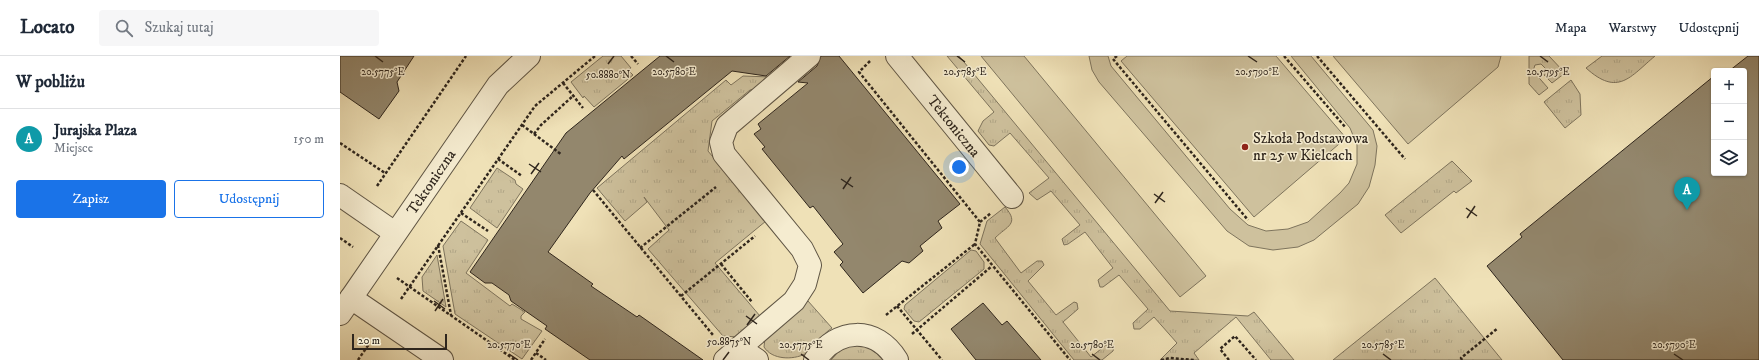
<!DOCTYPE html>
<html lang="pl">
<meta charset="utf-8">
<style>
body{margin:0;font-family:"IM FELL DW Pica",serif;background:#f6f6f7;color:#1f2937}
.controls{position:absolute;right:12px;top:12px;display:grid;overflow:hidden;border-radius:4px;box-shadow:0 1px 3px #0004}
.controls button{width:36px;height:36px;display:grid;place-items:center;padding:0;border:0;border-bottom:1px solid #e0e1e3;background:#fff;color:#1f2937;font:20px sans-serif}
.scale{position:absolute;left:12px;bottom:10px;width:95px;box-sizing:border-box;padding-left:4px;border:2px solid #2f261d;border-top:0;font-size:11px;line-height:14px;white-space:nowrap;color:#2f261d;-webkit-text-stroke:3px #f5ecd0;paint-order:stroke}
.you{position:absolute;left:619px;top:111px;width:14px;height:14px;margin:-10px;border:3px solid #fff;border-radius:50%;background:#1a73e8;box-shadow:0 0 0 6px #1a73e833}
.badge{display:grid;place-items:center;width:26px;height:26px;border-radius:50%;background:#1a73e8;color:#fff;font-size:13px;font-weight:700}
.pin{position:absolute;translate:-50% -33px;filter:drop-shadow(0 1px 2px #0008)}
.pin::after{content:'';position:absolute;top:21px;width:14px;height:12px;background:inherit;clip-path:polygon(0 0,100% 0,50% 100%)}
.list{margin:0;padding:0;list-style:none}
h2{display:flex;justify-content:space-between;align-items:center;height:52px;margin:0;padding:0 16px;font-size:17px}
h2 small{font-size:13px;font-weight:400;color:#747a83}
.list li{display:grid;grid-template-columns:26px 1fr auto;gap:12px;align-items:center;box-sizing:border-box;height:60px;padding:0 16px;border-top:1px solid #e0e1e3}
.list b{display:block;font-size:15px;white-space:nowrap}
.list p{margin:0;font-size:13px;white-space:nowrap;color:#747a83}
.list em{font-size:13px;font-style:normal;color:#747a83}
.actions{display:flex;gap:8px;padding:12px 16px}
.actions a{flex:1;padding:9px 0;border:1px solid #1a73e8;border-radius:4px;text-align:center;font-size:14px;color:#1a73e8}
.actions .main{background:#1a73e8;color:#fff}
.icon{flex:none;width:22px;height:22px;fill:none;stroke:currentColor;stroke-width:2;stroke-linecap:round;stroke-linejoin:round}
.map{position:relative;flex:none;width:1419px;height:304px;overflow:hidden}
header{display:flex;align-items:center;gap:24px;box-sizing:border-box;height:56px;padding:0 20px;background:#fff;border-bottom:1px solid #e0e1e3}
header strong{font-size:19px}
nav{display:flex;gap:22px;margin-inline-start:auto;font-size:14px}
.search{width:280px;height:36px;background:#f6f6f7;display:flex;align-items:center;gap:10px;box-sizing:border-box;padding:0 14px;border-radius:4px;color:#747a83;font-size:15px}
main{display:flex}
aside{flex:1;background:#fff}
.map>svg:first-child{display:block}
</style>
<header>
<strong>Locato</strong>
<div class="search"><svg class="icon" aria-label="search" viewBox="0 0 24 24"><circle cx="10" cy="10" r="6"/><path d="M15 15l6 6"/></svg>Szukaj tutaj</div>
<nav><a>Mapa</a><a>Warstwy</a><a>Udostępnij</a></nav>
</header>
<main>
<aside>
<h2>W pobliżu<small></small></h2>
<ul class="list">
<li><span class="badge" style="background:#0f9aa8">A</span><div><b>Jurajska Plaza</b><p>Miejsce</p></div><em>150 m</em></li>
</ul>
<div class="actions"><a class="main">Zapisz</a><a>Udostępnij</a></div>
</aside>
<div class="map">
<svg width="1419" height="304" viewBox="0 0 1419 304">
<defs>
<pattern id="grass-tufts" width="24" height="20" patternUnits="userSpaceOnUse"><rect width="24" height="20" fill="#cec19d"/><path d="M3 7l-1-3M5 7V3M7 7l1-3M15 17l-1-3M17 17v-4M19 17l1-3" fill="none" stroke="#b1a687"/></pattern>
</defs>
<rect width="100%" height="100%" fill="#efe1b7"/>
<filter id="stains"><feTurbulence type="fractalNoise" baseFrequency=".005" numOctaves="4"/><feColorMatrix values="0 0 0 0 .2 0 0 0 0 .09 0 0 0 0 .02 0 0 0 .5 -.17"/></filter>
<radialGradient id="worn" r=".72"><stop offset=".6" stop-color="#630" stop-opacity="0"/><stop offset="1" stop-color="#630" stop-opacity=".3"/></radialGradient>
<g fill="url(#grass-tufts)" stroke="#7e745d">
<polygon points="263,0 281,0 291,12 288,14 293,19 254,51 244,40 243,42 231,26"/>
<polygon points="607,0 619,0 830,255 908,260 914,256 954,304 931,304 896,261 854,297 859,304 820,304 837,287 814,261 800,273 794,273 793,267 808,253 779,219 763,231 760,231 758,224 773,212 745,176 728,188 724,189 722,183 740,169 711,135 697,144 689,137 709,122 670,77 654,90 649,89 638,75 643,65 654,56"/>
<polygon points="1189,0 1209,0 1225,17 1212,27 1204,19 1206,13 1201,8 1195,9 1193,15 1208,32 1199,39 1189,28"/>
<path d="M1262,0H1315C1290,21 1278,41 1246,12Z"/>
<polygon points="403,20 430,21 415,33 410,34 372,65 368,95 426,165 375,207 420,260 398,281 383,280 308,193 329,174 304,141 307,146 285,165 257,132 386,24 391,29"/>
<polygon points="1231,24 1240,38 1241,59 1225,72 1204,46"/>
<polygon points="1112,105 1132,125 1116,137 1114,135 1061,177 1045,159"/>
<polygon points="157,112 175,124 176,128 183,133 157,172 130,152"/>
<path d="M665,151C680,168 667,170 655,182L681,217L697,205H702L704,209L688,225L716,259L734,246L737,247L738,253L723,266L751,301L766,289H771L774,291L773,295L762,304H734L640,188L647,165Z"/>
<polygon points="121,165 148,184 126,217 170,250 172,248 185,256 181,260 181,263 202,275 182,303 115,258 103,190"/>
<polygon points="631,194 636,195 644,206 644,213 579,266 574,265 564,253 565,249"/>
<polygon points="97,199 106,251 83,235 82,221"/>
<polygon points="1095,222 1162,304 993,304"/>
<path d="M468,245L492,272C481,279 476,290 465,298C453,304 432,304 424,291L425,282Z"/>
<polygon points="512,289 527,290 545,304 491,304 499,295"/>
</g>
<g fill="#cec19d" stroke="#7e745d">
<polygon points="641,0 684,0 866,220 840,241"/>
<polygon points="749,0 768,0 771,10 890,153 908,169 926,175 948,173 968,166 1000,137 1009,127 1017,108 1017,89 1010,72 951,0 971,0 1033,74 1037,90 1035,109 1029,131 1018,148 974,184 958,191 933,194 909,190 887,175 759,26 752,14"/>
<polygon points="787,0 936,0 1006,82 914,161 781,5"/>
<polygon points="993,0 1161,0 1158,11 1068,88"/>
</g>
<g fill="#93876d" stroke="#2f261d">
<polygon points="0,0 74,0 57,26 59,35 39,63 0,36"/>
<polygon points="320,0 450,0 426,20 392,15 284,103 282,100 250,137 208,196 253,228 251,230 297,261 299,259 363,304 250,304 205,273 207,270 171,245 169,239 152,227 145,227 130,216 226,77"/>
<polygon points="481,0 499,0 620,148 598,165 602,172 580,190 583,195 569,207 562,205 523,237 500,209 503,206 494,196 503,188 473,150 470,152 422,93 425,91 414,78 421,73 418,68 468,27 458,26 477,10"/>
<polygon points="1408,0 1419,0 1419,304 1223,304 1147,210 1182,181 1180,178 1374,20 1374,117 1404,117 1404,15 1389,15"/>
<polygon points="643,247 662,269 667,265 701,304 636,304 611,273"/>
</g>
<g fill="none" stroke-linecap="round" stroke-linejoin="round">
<g stroke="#5f5544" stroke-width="24">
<g id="street">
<polyline points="557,0 672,141"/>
<polyline points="0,139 55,177"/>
<polyline points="11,242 102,304"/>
<polyline points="0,258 158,29 189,0"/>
<polyline points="399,292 417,304"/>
<polyline points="385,304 454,245 465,228 470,209 462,193 384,98 381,86 387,70 469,0"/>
<path d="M475,304C498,271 536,270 557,304"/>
</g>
</g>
<g stroke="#2f261d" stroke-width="2.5" stroke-dasharray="3 2" stroke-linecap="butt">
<polyline points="291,0 298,8"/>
<polyline points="777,0 773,3 908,164"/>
<polyline points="944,0 1006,72"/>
<polyline points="977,0 1065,103"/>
<polyline points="530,5 519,16 640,166 635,188 730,304"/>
<polyline points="223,27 243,52"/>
<polyline points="182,69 222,99"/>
<polyline points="194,78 201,69 234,39"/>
<polyline points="0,87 45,117"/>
<polyline points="158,103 182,120"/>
<polyline points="37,130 126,0"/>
<polyline points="253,134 373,279"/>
<polyline points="121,157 148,175"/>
<polyline points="640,166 651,157"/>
<polyline points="0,182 13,191"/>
<polyline points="98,189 111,259"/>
<polyline points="300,192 376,131"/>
<polyline points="381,208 412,246"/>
<polyline points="57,222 175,304"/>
<polyline points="341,240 415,180"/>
<polyline points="61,243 195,50 255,0"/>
<polyline points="557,250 602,304"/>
<polyline points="546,259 635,188"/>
<polyline points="572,278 652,210"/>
<polyline points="196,297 206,304"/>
<polyline points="18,304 29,288"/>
<polyline points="191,304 205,283"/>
<polyline points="821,304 830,302 854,304"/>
<polyline points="889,304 880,293 895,280 916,304"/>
<polyline points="1122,304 1121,302 1158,272"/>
</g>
<use href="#street" stroke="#f5ecd0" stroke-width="22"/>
</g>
<path fill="none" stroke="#2f261d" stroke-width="1.5" d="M35,0L43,6M326,0L334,6M617,0L625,6M908,0L917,6M1200,0L1208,6M268,8L274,0M189,108L201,116M191,118L199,107M501,123L513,131M503,133L511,121M814,138L825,146M815,147L823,136M1126,152L1137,160M1127,162L1135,150M94,245L105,253M95,255L103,243M406,260L417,268M407,269L415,258M169,298L178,304M461,298L469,304M752,298L760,304M1043,298L1051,304M1334,298L1343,304M383,304L389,296"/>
<circle fill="#8f2418" stroke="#f5ecd0" stroke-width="1.5" cx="905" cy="91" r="4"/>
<g text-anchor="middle" stroke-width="3" stroke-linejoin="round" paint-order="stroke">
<g font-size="15" fill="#2f261d" stroke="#f5ecd0">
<text transform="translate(614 70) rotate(51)" y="5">Tektoniczna</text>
<text transform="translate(91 126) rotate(-56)" y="5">Tektoniczna</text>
</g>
<g font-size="15" fill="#2f261d" stroke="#f5ecd0" text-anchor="start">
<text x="913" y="87">Szkoła Podstawowa<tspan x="913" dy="17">nr 25 w Kielcach</tspan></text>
</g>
</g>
<g font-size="10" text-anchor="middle" fill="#2f261d" stroke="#f5ecd0" stroke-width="3" stroke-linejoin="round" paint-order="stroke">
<text x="43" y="19">20.5775°E</text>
<text x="334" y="19">20.5780°E</text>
<text x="625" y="19">20.5785°E</text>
<text x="917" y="19">20.5790°E</text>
<text x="1208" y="19">20.5795°E</text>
<text x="268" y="22">50.8880°N</text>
<text x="389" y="289">50.8875°N</text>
<text x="169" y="292">20.5770°E</text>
<text x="461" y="292">20.5775°E</text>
<text x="752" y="292">20.5780°E</text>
<text x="1043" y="292">20.5785°E</text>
<text x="1334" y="292">20.5790°E</text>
</g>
<rect width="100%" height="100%" filter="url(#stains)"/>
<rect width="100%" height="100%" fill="url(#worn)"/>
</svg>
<div class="controls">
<button>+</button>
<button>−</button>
<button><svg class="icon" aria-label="layers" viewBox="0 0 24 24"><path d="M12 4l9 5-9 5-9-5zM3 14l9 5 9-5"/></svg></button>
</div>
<div class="scale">20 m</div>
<div class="you"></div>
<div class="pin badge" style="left:1347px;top:154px;background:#0f9aa8">A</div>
</div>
</main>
